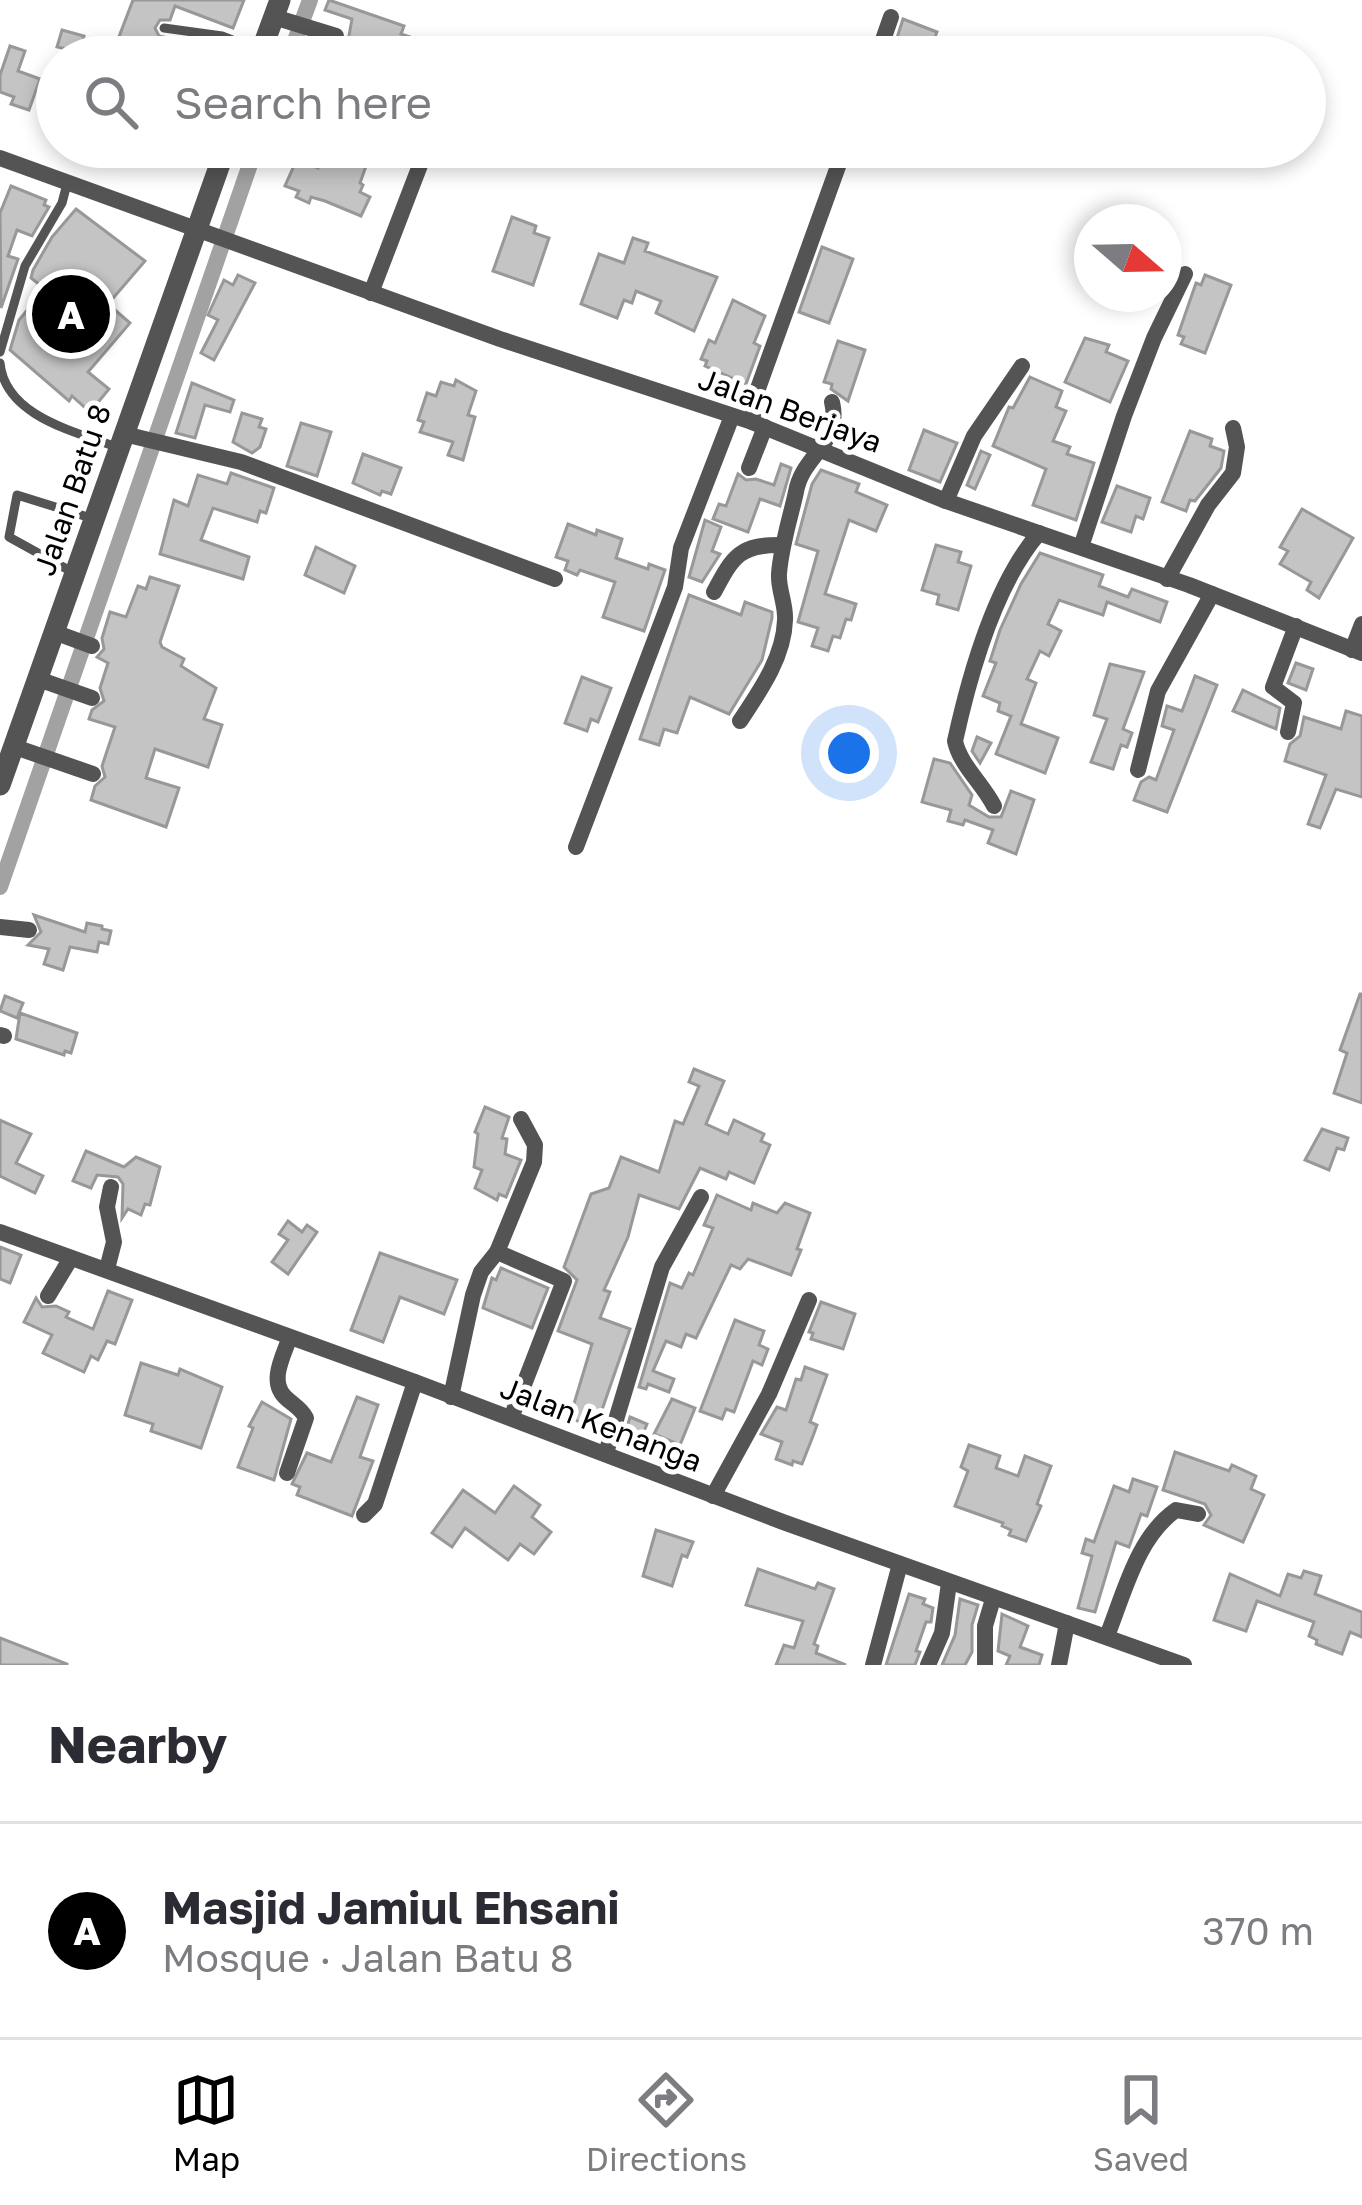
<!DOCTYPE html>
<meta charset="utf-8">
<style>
body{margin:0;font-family:"Golos Text",sans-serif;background:#f7f7f7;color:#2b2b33}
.compass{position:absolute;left:1074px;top:204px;width:108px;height:108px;border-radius:50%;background:#fff;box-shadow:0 6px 18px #0003;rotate:110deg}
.you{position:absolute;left:849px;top:753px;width:42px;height:42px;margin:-30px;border:9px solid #fff;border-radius:50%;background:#1a73e8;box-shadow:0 0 0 18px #1a73e833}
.badge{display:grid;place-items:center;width:78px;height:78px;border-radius:50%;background:#000;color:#fff;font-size:39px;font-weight:700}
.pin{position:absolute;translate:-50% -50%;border:6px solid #fff;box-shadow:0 3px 12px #0006}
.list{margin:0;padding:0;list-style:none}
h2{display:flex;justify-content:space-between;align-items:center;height:156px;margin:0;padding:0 48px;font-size:51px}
h2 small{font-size:39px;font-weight:400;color:#7c7c81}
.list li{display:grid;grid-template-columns:78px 1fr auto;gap:36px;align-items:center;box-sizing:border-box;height:216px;padding:0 48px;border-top:3px solid #e1e1e2}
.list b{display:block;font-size:45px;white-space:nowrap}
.list p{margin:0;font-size:39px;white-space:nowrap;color:#7c7c81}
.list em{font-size:39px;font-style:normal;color:#7c7c81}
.icon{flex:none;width:66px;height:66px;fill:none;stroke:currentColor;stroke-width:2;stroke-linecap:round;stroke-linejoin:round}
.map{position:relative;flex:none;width:1362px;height:1665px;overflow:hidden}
.search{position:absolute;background:#fff;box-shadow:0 6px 18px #0003;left:36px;right:36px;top:36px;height:132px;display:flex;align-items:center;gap:30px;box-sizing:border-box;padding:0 42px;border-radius:66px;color:#7c7c81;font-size:45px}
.sheet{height:372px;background:#fff}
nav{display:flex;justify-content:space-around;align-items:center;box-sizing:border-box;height:168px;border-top:3px solid #e1e1e2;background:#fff;font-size:33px;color:#7c7c81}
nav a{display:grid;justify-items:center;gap:6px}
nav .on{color:#000}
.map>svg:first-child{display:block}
</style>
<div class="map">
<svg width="1362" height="1665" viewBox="0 0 1362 1665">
<rect width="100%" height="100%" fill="#fff"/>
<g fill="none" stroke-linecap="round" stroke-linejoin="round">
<g stroke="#a2a2a2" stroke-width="16">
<polyline points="289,57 310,0"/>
<polyline points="0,887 256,147"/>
</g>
</g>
<g fill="#c4c4c4" stroke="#989898" stroke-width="3">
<polygon points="133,0 244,0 233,28 175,6 170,20 160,20 155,28 159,36 182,41 175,57 156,57 117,42"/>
<polygon points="329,0 404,26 401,34 413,38 409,50 381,40 376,57 339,57 348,41 352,19 325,10"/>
<polygon points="903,19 937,32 928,57 891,57"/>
<polygon points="62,30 84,36 79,52 57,47"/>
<polygon points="10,46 25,51 18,71 40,79 29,110 11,104 14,97 0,92 0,75"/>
<polygon points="326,147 368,147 366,154 370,155 360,183 363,185 360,192 370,197 361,216 325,201 311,197 309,203 296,197 299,191 285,186 297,159 318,168"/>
<polygon points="11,186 46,200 44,205 49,207 32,236 17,230 8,256 18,259 1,308 0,213"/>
<polygon points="76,209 145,261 108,304 130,323 88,372 109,389 90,412 72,396 69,401 10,350 19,320 45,289 31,278 33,270 52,237"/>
<polygon points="512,217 536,226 534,233 549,238 533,285 493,271"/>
<polygon points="633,238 648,243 645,251 717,277 694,331 656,313 661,301 636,291 632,303 624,300 617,318 581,304 599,254 624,263"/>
<polygon points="822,247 853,259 829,323 799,312"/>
<polygon points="238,275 255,283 214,360 201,353 218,320 208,315 224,280 233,285"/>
<polygon points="1205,275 1231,285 1205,353 1181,344 1184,337 1178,335 1196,283 1201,285"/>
<polygon points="733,300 765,316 754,343 760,346 746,384 705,366 707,361 701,359 709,340 715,343"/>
<polygon points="1085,338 1109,345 1106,352 1128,361 1110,402 1065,382"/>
<polygon points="838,341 865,350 848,401 831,389 832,384 824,382"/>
<polygon points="1030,377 1062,391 1056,407 1066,411 1053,441 1070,447 1067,454 1094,463 1076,520 1033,505 1046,469 993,446 1009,407 1013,408"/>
<polygon points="456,380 476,391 468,415 475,417 463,460 448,455 453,442 420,432 424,422 418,420 427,393 436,396 441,382 454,386"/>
<polygon points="192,383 234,400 230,412 205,405 195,438 176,433"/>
<polygon points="242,413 262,419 259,427 266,429 260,447 252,453 233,442"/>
<polygon points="301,423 331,432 317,476 287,466"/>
<polygon points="924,430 957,443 940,482 909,470"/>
<polygon points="1190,431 1212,439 1210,446 1224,451 1221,468 1195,501 1190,500 1186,511 1162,502"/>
<polygon points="981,451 990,455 975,489 967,485"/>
<polygon points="363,454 401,468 391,494 382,491 380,495 353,483"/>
<polygon points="781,464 791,468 780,506 760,499 748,532 713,519 719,504 726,506 738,474 746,480 756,479 774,485"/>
<polygon points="821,470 859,484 856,492 887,505 876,531 849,520 825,594 856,604 851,620 846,619 840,638 833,636 828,651 812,646 818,628 798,622 818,551 796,544 812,484"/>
<polygon points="231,473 274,488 266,513 260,511 257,522 213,508 201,540 249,557 243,579 160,554 174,500 188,506 198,475 227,484"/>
<polygon points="1117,486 1150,498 1143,519 1136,516 1131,532 1102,522"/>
<polygon points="1302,509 1353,538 1319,598 1307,590 1311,582 1280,564 1288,551 1280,547"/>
<polygon points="705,520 721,527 712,551 720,554 702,582 689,577"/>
<polygon points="568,524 596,535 597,530 622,539 616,558 648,569 649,564 665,570 644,631 603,617 615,582 580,570 577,575 565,570 568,561 556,557"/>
<polygon points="936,545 961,552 958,562 971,566 958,610 937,604 939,595 922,590"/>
<polygon points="316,547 355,566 344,593 305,575"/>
<polygon points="1040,553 1103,575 1099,586 1128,597 1132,589 1167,602 1160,622 1107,602 1103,615 1059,600 1048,624 1061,631 1049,656 1040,651 1027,679 1036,683 1021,724 1058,738 1045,773 996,754 1011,716 998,711 1000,703 983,696 996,663 990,661 1000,630 1021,584"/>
<polygon points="150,577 179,586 160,642 162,647 184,659 181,666 216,688 204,719 222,725 208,767 155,749 146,778 179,788 166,827 91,800 95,786 105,777 102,766 115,727 89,719 92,710 104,701 100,688 108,663 97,657 104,649 102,638 110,612 126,617 138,586 146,589"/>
<polygon points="689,595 741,615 745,602 772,612 772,618 762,660 729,714 690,697 677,733 664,729 659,745 640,739"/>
<polygon points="1296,663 1313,669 1306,690 1288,683"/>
<polygon points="1110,664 1144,672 1123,729 1132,733 1127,747 1121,745 1113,769 1091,762 1107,719 1094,715"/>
<polygon points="1195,676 1217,685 1167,812 1134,800 1141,782 1149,777 1156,780 1169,744 1174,730 1162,726 1167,706 1182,711"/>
<polygon points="582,677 611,688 598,722 591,719 587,731 565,723"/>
<polygon points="1243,690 1280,708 1276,729 1233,711"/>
<polygon points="1346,711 1362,716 1362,797 1336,789 1320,828 1308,824 1326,775 1285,761 1290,744 1300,736 1304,717 1341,729"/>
<polygon points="977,737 991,743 980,763 972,751"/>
<polygon points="934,759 950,763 972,795 969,805 989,817 1001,817 1011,791 1034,800 1016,854 988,843 993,830 965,820 963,825 948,821 951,810 922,802"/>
<polygon points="34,915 85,932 87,923 102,926 102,929 111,931 108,944 99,942 97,952 70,947 63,970 44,964 49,949 28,945 41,932"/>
<polygon points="1360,994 1362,994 1362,1103 1334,1093 1347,1053 1340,1050"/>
<polygon points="5,996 23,1003 17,1018 0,1011"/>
<polygon points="20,1013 77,1033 71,1053 65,1051 64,1055 16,1039"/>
<polygon points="694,1069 724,1081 706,1124 728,1134 734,1120 764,1134 761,1141 770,1145 754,1183 729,1172 726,1179 700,1168 679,1209 639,1195 628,1237 604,1290 610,1292 600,1318 630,1329 595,1430 570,1417 592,1344 558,1331 577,1280 564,1267 591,1194 609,1188 621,1157 659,1172 675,1121 683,1124 699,1086 689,1082"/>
<polygon points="485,1107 509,1117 502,1138 507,1139 505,1154 521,1160 506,1197 499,1194 497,1200 475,1188 482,1170 474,1167 478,1134 475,1132"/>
<polygon points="0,1120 31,1134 16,1163 43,1176 35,1193 0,1176"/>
<polygon points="1322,1129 1348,1138 1344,1150 1337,1148 1329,1170 1305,1160"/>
<polygon points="86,1151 124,1167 136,1157 160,1167 150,1205 145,1204 141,1215 128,1209 122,1218 123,1184 118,1177 97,1175 91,1188 73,1181"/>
<polygon points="717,1195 751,1210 753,1203 777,1213 785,1203 810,1213 797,1249 801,1250 791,1275 748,1259 740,1269 731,1265 696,1338 686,1334 681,1347 666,1341 653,1371 674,1379 669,1392 648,1384 646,1389 639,1387 670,1283 682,1288 689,1273 693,1275 713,1228 704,1225"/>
<polygon points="288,1221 302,1232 307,1225 317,1232 288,1274 272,1262 288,1240 279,1234"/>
<polygon points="0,1247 21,1255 10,1283 0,1279"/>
<polygon points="380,1253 457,1280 444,1314 400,1297 383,1342 351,1330"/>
<polygon points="501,1268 548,1288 532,1328 483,1308 492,1278 496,1280"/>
<polygon points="108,1291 132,1300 115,1344 107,1341 98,1360 91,1356 84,1372 43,1353 52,1335 24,1322 36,1298 42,1307 56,1306 69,1312 66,1317 93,1329"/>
<polygon points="821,1302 855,1314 843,1349 811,1339 813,1333 809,1332"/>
<polygon points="735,1320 764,1331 759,1345 768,1349 762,1365 753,1361 734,1412 726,1409 722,1419 700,1411"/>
<polygon points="141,1363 178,1375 180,1369 222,1387 201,1448 151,1431 153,1424 125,1415"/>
<polygon points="805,1367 827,1375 810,1422 817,1425 813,1436 802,1464 793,1461 792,1465 776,1459 782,1442 761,1434 777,1407 786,1410 796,1379 801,1380"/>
<polygon points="357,1397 378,1405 360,1457 373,1461 352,1516 297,1495 300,1487 292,1484 307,1453 331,1462"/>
<polygon points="672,1399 695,1408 680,1445 654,1434"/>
<polygon points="262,1402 291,1419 274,1480 238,1467 253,1428 249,1426"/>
<polygon points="630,1417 647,1424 639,1443 624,1437"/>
<polygon points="969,1445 1000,1456 996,1468 1018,1476 1025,1456 1051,1466 1037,1504 1041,1506 1026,1541 1009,1535 1011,1530 1002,1526 1003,1523 955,1506 968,1471 961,1467"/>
<polygon points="1175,1452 1229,1471 1232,1465 1256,1476 1251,1489 1264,1495 1243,1542 1204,1525 1211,1515 1205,1504 1163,1490"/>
<polygon points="1133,1479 1157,1487 1147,1516 1141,1514 1129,1547 1116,1542 1095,1612 1078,1608 1092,1556 1082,1553 1086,1539 1094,1542 1114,1486 1129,1492"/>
<polygon points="514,1486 540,1505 532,1517 551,1532 534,1554 520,1544 508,1560 465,1528 452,1547 432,1533 463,1490 495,1513"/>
<polygon points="656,1530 693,1542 687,1557 682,1555 672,1586 643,1576"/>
<polygon points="758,1569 815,1589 818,1583 834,1589 814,1644 818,1646 816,1653 846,1665 776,1665 784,1645 794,1648 803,1621 746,1605"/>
<polygon points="1304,1571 1321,1576 1315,1594 1362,1612 1362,1637 1350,1632 1342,1654 1316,1644 1317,1640 1309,1636 1314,1622 1257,1601 1246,1631 1214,1620 1230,1574 1280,1596 1288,1574 1301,1578"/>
<polygon points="909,1594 925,1599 923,1604 933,1608 931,1622 926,1622 916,1651 920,1652 915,1665 886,1665"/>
<polygon points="960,1599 978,1605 972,1625 972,1652 965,1665 942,1665 955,1635"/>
<polygon points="1002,1614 1028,1626 1020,1647 1042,1655 1039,1665 1006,1665 1010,1656 998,1651"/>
<polygon points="0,1638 67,1664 67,1665 0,1665"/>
</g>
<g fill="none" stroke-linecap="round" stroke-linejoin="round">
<g stroke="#545454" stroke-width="9">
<polyline points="164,28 222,36 261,51"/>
<polyline points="0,352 25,266 62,203 67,184"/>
<path d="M0,363C5,417 77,432 119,448"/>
<polyline points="74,573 9,537 17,495 94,519"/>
</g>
<g stroke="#545454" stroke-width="16">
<polyline points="274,17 336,36"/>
<polyline points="877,57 891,17"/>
<polyline points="0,158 500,339 752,422 946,501 1189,585 1362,653"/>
<polyline points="371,293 427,147"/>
<polyline points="752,422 756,394 845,147"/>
<polyline points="124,434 241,462 555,579"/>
<polyline points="749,468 765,427"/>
<polyline points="946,501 974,436 1022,366"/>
<polyline points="1081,547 1124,416 1154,338 1185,274"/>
<polyline points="1167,579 1208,505 1233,473 1237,447 1233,428"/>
<path d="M714,592C733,556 740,544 783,545"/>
<polyline points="54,632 92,646"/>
<polyline points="1352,650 1362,624"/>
<polyline points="38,679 92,698"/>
<path d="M740,721C760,691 784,657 785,620C786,604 778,589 779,574C781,546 790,519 796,492C802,455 842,444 832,402"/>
<polyline points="1288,732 1294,703 1273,687 1296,626"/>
<polyline points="15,747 93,774"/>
<polyline points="1138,770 1158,691 1212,594"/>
<path d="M994,806C983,784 960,765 955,741C969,677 995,584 1039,533"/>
<polyline points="576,847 675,587 681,548 732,416"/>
<polyline points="0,927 29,930"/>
<polyline points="0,1035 4,1036"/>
<polyline points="0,1232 415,1382 783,1522 1184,1665"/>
<polyline points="497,1252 534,1162 535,1145 521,1119"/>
<polyline points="107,1269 114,1242 107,1207 111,1187"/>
<polyline points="48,1296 71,1258"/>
<polyline points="451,1397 473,1295 481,1272 497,1252 564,1281 511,1418"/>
<polyline points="606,1453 662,1267 701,1197"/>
<path d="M287,1473L306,1418C301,1408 293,1405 285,1397C269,1381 283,1357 289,1339"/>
<polyline points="713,1496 769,1394 809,1300"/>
<polyline points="364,1515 375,1504 415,1382"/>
<path d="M1107,1636C1124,1594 1137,1537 1176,1510L1198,1514"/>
<polyline points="873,1665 900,1564"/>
<polyline points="928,1665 942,1633 949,1583"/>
<polyline points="985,1665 985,1626 993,1599"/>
<polyline points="1059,1665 1067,1623"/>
</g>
<g stroke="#545454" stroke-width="21">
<polyline points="259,57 280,0"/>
<polyline points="0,785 226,147"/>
</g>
</g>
<g text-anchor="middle" stroke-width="10" stroke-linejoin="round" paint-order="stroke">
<g font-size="30" fill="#000" stroke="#fff">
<text transform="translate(790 411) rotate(20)" y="10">Jalan Berjaya</text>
<text transform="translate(73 490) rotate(-71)" y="10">Jalan Batu 8</text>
<text transform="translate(601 1425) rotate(21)" y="10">Jalan Kenanga</text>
</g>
</g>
</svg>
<svg class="compass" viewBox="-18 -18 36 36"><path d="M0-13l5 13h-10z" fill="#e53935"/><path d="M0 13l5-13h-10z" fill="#7c7c81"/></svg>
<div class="you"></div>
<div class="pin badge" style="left:71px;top:314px">A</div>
<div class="search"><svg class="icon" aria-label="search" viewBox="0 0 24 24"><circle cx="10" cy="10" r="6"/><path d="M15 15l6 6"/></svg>Search here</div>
</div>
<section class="sheet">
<h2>Nearby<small></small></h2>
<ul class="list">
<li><span class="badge">A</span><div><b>Masjid Jamiul Ehsani</b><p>Mosque · Jalan Batu 8</p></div><em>370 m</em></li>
</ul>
</section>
<nav>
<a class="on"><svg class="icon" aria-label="map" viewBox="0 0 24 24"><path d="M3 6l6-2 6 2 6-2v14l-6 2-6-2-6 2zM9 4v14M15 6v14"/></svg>Map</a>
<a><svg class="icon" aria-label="directions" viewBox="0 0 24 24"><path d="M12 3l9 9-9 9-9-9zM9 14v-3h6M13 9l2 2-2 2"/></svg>Directions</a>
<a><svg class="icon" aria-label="saved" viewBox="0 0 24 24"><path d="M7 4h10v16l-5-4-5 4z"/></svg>Saved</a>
</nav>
